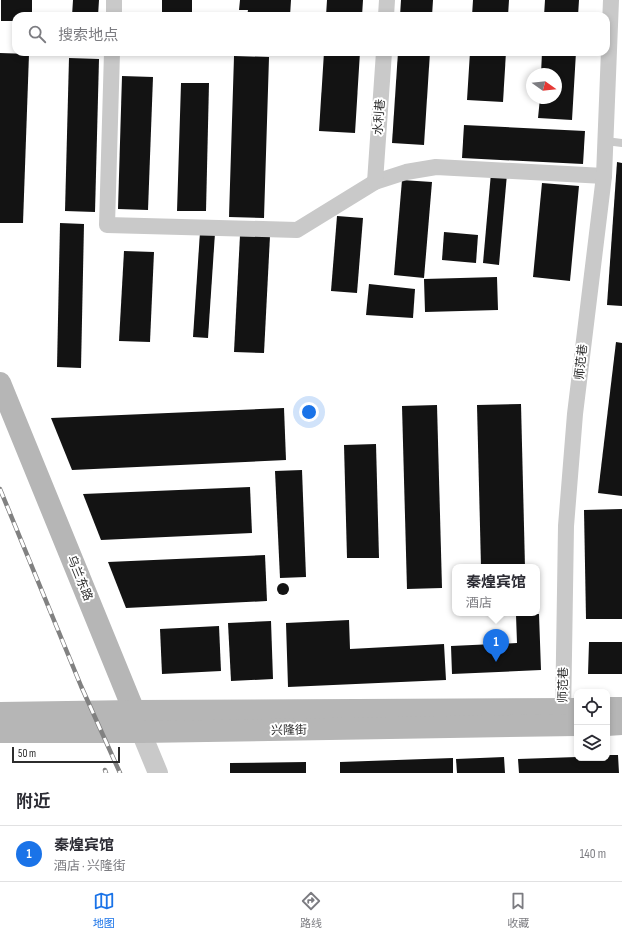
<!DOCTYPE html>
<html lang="zh">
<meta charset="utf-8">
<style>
body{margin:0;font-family:"Sofia Sans Condensed","Noto Sans SC",sans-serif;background:#f7f7f7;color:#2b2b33}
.controls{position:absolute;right:12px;bottom:12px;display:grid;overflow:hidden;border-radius:8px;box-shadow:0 2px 6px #0003}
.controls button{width:36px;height:36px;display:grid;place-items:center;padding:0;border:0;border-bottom:1px solid #e1e1e2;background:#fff;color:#2b2b33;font:20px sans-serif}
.compass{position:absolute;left:526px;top:68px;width:36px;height:36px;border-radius:50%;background:#fff;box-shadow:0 2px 6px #0003;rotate:105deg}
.scale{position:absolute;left:12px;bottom:10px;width:108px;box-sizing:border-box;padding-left:4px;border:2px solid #2c2c2c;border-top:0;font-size:11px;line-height:14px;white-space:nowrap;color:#2c2c2c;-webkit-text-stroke:3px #fff;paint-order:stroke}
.you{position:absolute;left:309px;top:412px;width:14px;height:14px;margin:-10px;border:3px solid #fff;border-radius:50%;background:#1a73e8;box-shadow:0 0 0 6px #1a73e833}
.badge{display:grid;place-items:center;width:26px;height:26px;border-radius:50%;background:#1a73e8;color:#fff;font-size:13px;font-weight:700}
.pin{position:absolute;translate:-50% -33px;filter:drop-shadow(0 1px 2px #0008)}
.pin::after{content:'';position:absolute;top:21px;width:14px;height:12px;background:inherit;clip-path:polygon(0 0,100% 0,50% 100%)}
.popup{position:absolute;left:452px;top:564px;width:88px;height:52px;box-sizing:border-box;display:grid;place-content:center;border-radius:8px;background:#fff;filter:drop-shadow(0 1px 3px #0005);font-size:13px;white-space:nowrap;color:#7c7c81}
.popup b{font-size:15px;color:#2b2b33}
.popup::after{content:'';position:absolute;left:50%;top:100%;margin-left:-8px;border:8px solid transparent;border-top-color:#fff}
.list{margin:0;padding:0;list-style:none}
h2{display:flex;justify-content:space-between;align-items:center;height:52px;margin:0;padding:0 16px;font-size:17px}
h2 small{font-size:13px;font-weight:400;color:#7c7c81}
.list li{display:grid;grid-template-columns:26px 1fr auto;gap:12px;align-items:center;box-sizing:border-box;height:56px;padding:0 16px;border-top:1px solid #e1e1e2}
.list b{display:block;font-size:15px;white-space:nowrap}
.list p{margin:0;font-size:13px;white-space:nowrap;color:#7c7c81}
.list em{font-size:13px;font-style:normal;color:#7c7c81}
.icon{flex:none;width:22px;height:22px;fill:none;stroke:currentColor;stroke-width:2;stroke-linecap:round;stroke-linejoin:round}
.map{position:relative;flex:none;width:622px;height:773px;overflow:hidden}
.search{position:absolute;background:#fff;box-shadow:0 2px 6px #0003;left:12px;right:12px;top:12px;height:44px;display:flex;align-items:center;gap:10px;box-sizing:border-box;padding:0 14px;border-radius:12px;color:#7c7c81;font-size:15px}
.sheet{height:108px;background:#fff}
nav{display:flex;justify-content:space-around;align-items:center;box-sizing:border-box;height:56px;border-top:1px solid #e1e1e2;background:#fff;font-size:11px;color:#7c7c81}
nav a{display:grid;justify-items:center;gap:2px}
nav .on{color:#1a73e8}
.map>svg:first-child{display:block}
</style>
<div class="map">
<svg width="622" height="773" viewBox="0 0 622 773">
<rect width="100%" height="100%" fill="#fff"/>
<g fill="#131313">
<polygon points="1,0 32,0 32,16 16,16 16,21 1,21"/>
<polygon points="73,0 99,0 98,16 72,16"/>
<rect x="162" y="0" width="30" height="16"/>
<polygon points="240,0 291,0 290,16 247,16 248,10 239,10"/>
<polygon points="327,0 363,0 362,16 326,16"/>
<polygon points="401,0 433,0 432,16 400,16"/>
<polygon points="473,0 509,0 508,16 472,16"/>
<polygon points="545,0 579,0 578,16 544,16"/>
<polygon points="324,52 360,52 355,133 319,131"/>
<polygon points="398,52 430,52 424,145 392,143"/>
<polygon points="470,52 506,52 503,102 467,100"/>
<polygon points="542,52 576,52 572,120 538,118 540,98 556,98 556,74 541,74"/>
<polygon points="0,53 29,54 23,223 0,223"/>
<polygon points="234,56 269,57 264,218 229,217"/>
<polygon points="69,58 99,59 95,212 65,211"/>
<polygon points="122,76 153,77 148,210 118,209"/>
<polygon points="181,83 209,83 206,211 177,211"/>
<polygon points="464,125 585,131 583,164 462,158"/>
<polygon points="617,162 622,163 622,306 607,305"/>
<polygon points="491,173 507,174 499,265 483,263"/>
<polygon points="402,180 432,182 424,278 394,275"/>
<polygon points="542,183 579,186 570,281 533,277"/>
<polygon points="337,216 363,218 357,293 331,291"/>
<polygon points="60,223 84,224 81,368 57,367"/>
<polygon points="200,232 215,233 208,338 193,337"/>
<polygon points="444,232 478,235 476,263 442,260"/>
<polygon points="240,235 270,236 264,353 234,352"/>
<polygon points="124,251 154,252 150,342 119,341"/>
<polygon points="497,277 498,310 425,312 424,279"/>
<polygon points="369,284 415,289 413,318 366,315"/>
<polygon points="616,342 622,343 622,496 598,493"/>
<polygon points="521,404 525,567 481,567 477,405"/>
<polygon points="437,405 442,588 407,589 402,406"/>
<polygon points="284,408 286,460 72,470 51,418"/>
<polygon points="376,444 379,558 347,558 344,445"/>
<polygon points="302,470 306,577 280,578 275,471"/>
<polygon points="250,487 252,533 101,540 83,494"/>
<polygon points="622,509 622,619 586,619 584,510"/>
<polygon points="265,555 267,601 126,608 108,562"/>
<circle cx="283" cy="589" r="6"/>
<polygon points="539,614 541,670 452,674 451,646 517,643 516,615"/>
<polygon points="349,620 350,649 444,644 446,680 288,687 286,623"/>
<polygon points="271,621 273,679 231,681 228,623"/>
<polygon points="219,626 221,671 162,674 160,629"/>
<polygon points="589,642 622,642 622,674 588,674"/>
<polygon points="607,755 618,755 619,773 519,773 518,759 577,757 577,758 607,758"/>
<polygon points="504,757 505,773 457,773 456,759"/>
<polygon points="453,758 453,773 340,773 340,762"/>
<polygon points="306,762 306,773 230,773 230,763"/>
</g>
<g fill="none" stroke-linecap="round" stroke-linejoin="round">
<polyline stroke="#c9c9c9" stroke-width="8" points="606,141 622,143"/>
<g stroke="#c9c9c9" stroke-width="16">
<polyline points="114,16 114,0"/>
<polyline points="386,16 387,0"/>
<polyline points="112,52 107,225 297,230 375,182 406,172 436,167 604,176"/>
<polyline points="375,182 384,52"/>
<polyline points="563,719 566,526 575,414 604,176 611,0"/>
</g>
<polyline stroke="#c9c9c9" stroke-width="20" points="141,732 158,773"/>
<g stroke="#b6b6b6" stroke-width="22">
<polyline points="0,383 134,711 139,725"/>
<polyline points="607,708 622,708"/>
<polyline points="0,713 134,711 577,709"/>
<polyline points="607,725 622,724"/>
<polyline points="0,732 141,732 577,725"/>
</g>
<g stroke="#818181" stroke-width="4.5">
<g id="rail">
<polyline points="0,489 81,686 120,773"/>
<polyline points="105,770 106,773"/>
</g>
</g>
<use href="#rail" stroke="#fff" stroke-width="3" stroke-dasharray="9" stroke-linecap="butt"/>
</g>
<g text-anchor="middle" stroke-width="4" stroke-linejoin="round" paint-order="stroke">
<g font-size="12" fill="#2c2c2c" stroke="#fff">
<text transform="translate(379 117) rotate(-86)" y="4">水利巷</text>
<text transform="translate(581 362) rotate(-84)" y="4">师范巷</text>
<text transform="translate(80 578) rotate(68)" y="4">乌兰东路</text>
<text transform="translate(563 685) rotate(-89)" y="4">师范巷</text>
<text transform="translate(289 730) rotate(-1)" y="4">兴隆街</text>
</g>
</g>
</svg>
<div class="controls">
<button><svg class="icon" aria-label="locate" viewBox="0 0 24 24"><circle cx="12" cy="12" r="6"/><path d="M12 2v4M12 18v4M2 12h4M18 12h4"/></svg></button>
<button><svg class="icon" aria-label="layers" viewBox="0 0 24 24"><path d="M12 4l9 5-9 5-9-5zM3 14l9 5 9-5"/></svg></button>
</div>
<svg class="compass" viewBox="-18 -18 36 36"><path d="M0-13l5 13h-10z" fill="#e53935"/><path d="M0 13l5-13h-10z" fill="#7c7c81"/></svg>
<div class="scale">50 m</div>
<div class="you"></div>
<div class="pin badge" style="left:496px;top:662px">1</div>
<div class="popup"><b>秦煌宾馆</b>酒店</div>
<div class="search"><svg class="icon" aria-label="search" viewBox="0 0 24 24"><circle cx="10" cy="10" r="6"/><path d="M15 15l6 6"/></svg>搜索地点</div>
</div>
<section class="sheet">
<h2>附近<small></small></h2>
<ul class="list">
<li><span class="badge">1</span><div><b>秦煌宾馆</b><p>酒店 · 兴隆街</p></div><em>140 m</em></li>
</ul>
</section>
<nav>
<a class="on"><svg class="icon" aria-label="map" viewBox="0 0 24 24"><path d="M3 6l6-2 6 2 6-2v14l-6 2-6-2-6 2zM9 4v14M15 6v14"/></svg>地图</a>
<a><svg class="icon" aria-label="directions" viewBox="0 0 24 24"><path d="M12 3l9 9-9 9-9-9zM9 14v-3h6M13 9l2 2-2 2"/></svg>路线</a>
<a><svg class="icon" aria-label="saved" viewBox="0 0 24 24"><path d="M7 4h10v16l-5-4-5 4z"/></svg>收藏</a>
</nav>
